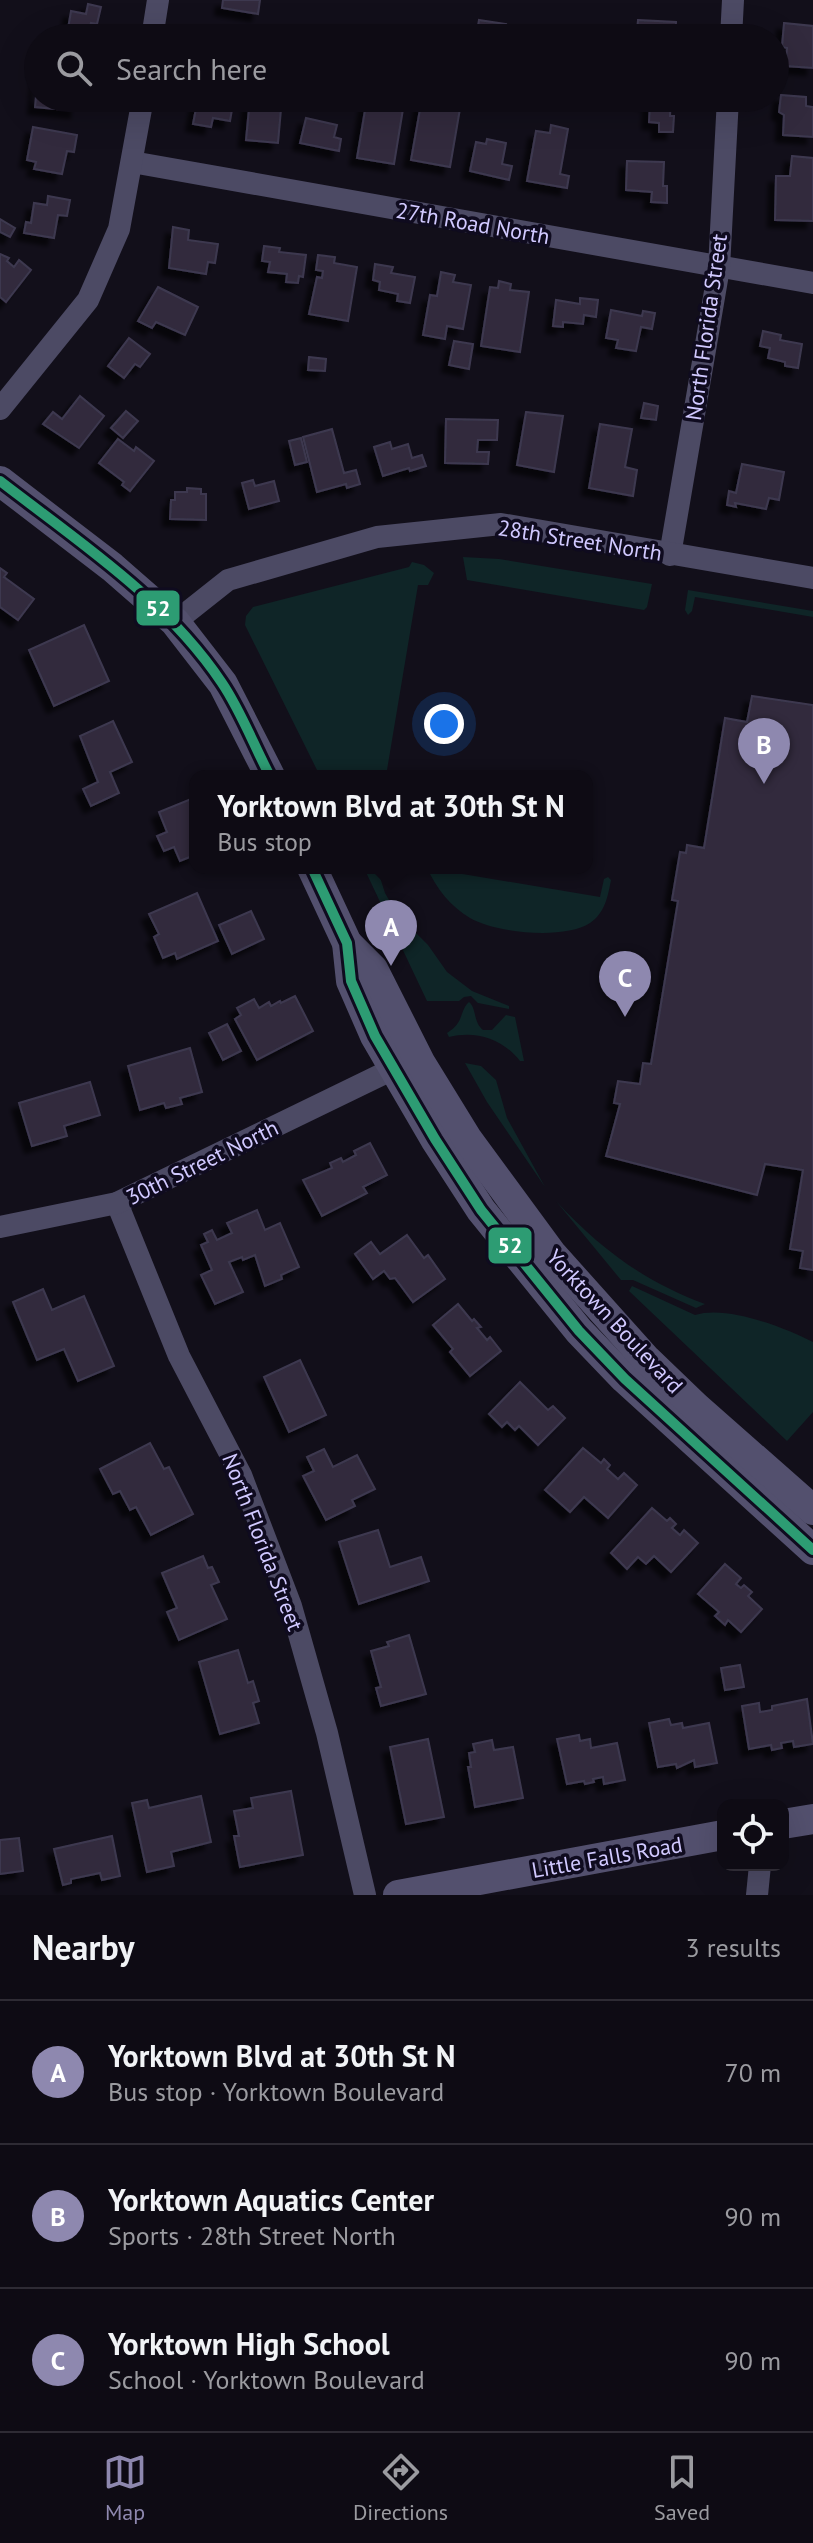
<!DOCTYPE html>
<meta charset="utf-8">
<style>
body{margin:0;font-family:"PT Sans",sans-serif;background:#17141d;color:#f1f3f6}
.controls{position:absolute;right:24px;bottom:24px;display:grid;overflow:hidden;border-radius:16px;box-shadow:0 8px 32px #0002}
.controls button{width:72px;height:72px;display:grid;place-items:center;padding:0;border:0;border-bottom:2px solid #2e2b34;background:#0e0b14;color:#f1f3f6;font:40px sans-serif}
.you{position:absolute;left:444px;top:724px;width:28px;height:28px;margin:-20px;border:6px solid #fff;border-radius:50%;background:#1a73e8;box-shadow:0 0 0 12px #1a73e833}
.badge{display:grid;place-items:center;width:52px;height:52px;border-radius:50%;background:#8e88af;color:#fff;font-size:26px;font-weight:700}
.pin{position:absolute;translate:-50% -66px;filter:drop-shadow(0 2px 4px #0008)}
.pin::after{content:'';position:absolute;top:42px;width:28px;height:24px;background:inherit;clip-path:polygon(0 0,100% 0,50% 100%)}
.popup{position:absolute;left:189px;top:770px;width:404px;height:104px;box-sizing:border-box;display:grid;place-content:center;border-radius:16px;background:#0e0b14;filter:drop-shadow(0 2px 6px #0005);font-size:26px;white-space:nowrap;color:#9b9ba0}
.popup b{font-size:30px;color:#f1f3f6}
.popup::after{content:'';position:absolute;left:50%;top:100%;margin-left:-16px;border:16px solid transparent;border-top-color:#0e0b14}
.list{margin:0;padding:0;list-style:none}
h2{display:flex;justify-content:space-between;align-items:center;height:104px;margin:0;padding:0 32px;font-size:34px}
h2 small{font-size:26px;font-weight:400;color:#9b9ba0}
.list li{display:grid;grid-template-columns:52px 1fr auto;gap:24px;align-items:center;box-sizing:border-box;height:144px;padding:0 32px;border-top:2px solid #2e2b34}
.list b{display:block;font-size:30px;white-space:nowrap}
.list p{margin:0;font-size:26px;white-space:nowrap;color:#9b9ba0}
.list em{font-size:26px;font-style:normal;color:#9b9ba0}
.icon{flex:none;width:44px;height:44px;fill:none;stroke:currentColor;stroke-width:2;stroke-linecap:round;stroke-linejoin:round}
.map{position:relative;flex:none;width:813px;height:1895px;overflow:hidden}
.search{position:absolute;background:#0e0b14;box-shadow:0 8px 32px #0002;left:24px;right:24px;top:24px;height:88px;display:flex;align-items:center;gap:20px;box-sizing:border-box;padding:0 28px;border-radius:44px;color:#9b9ba0;font-size:30px}
.sheet{height:536px;background:#0e0b14}
nav{display:flex;justify-content:space-around;align-items:center;box-sizing:border-box;height:112px;border-top:2px solid #2e2b34;background:#0e0b14;font-size:22px;color:#9b9ba0}
nav a{display:grid;justify-items:center;gap:4px}
nav .on{color:#8e88af}
.map>svg:first-child{display:block}
</style>
<div class="map">
<svg width="813" height="1895" viewBox="0 0 813 1895">
<defs>
<filter id="shadow"><feDropShadow dx="-7" dy="7" stdDeviation="2" flood-color="#0009"/></filter>
</defs>
<rect width="100%" height="100%" fill="#120f1a"/>
<g fill="#0f2527">
<polygon points="463,557 499,559 652,584 647,607 644,610 467,580"/>
<polygon points="412,562 424,565 434,573 428,585 418,585 386,776 320,776 245,625 246,616 253,607 409,567"/>
<polygon points="688,590 813,611 813,617 695,597 692,611 688,615 685,610"/>
<polygon points="364,868 377,868 385,893 397,914 428,945 447,972 472,991 509,1006 509,1009 478,1003 471,996 464,997 459,1001 427,1001"/>
<path d="M427,868L600,897L604,879L608,877L611,880C608,896 605,913 590,923C564,940 496,933 470,918C450,906 437,889 427,868Z"/>
<path d="M469,1002C477,1009 473,1022 483,1030H492L506,1015L515,1017L524,1061H520C503,1039 476,1030 449,1037L447,1033C465,1022 459,1011 469,1002Z"/>
<polygon points="465,1063 481,1066 496,1080 507,1118 545,1187 487,1102"/>
<path d="M556,1201C599,1248 645,1282 705,1304L696,1308L633,1280H621Z"/>
<path d="M632,1286L695,1315C727,1305 783,1327 813,1342V1412L787,1441L629,1291Z"/>
</g>
<g fill="#302c3e" stroke="#3e3950" stroke-width="2" filter="url(#shadow)">
<polygon points="223,0 260,0 258,14 222,8"/>
<polygon points="88,4 101,7 97,24 91,23 88,38 59,38 61,28 68,29 71,11 86,14"/>
<polygon points="479,20 506,24 504,38 476,38"/>
<polygon points="638,20 676,22 675,38 627,38 627,31 637,31"/>
<polygon points="784,23 813,26 813,68 785,66 787,48 782,47"/>
<polygon points="38,75 38,98 78,98 77,111 35,107"/>
<polygon points="781,95 806,97 806,106 813,107 813,137 783,135 784,115 779,112"/>
<polygon points="198,98 234,98 230,121 213,118 211,127 193,124"/>
<polygon points="250,98 282,98 278,143 246,140"/>
<polygon points="367,98 404,103 394,164 357,158"/>
<polygon points="422,98 440,98 461,103 450,167 411,160"/>
<polygon points="643,98 671,98 670,116 674,116 673,132 659,132 659,123 649,122 650,102 643,102"/>
<polygon points="306,118 337,125 334,137 341,139 339,151 300,143"/>
<polygon points="551,125 568,129 560,174 569,176 567,188 527,181 536,131 550,133"/>
<polygon points="33,127 77,135 74,152 67,151 62,174 34,169 36,162 27,160"/>
<polygon points="487,139 506,143 502,164 512,166 509,180 470,171 476,142 486,144"/>
<polygon points="792,156 813,158 813,221 775,220 776,176 790,176"/>
<polygon points="627,161 664,162 663,186 667,186 667,203 651,202 652,192 626,190"/>
<polygon points="48,196 70,200 67,216 58,215 54,238 24,233 26,222 31,223 34,203 47,205"/>
<polygon points="0,219 15,228 10,237 0,232"/>
<polygon points="173,227 189,230 188,240 218,244 215,263 208,262 206,274 169,268"/>
<polygon points="264,246 280,248 279,252 306,255 303,277 299,276 298,283 286,282 287,274 268,272 270,262 262,261"/>
<polygon points="0,254 9,258 7,261 14,267 19,260 31,270 6,302 0,297"/>
<polygon points="318,255 335,257 334,263 357,267 348,321 309,314 317,277 322,278 323,271 316,270"/>
<polygon points="375,264 393,267 391,273 415,277 410,303 397,301 398,294 379,290 380,282 373,280"/>
<polygon points="441,272 455,275 453,282 471,285 463,329 447,326 445,339 423,335 430,295 437,296"/>
<polygon points="499,281 511,284 510,290 529,292 520,352 481,346 490,287 498,288"/>
<polygon points="158,287 198,307 185,335 156,322 152,328 138,321"/>
<polygon points="580,298 598,300 596,317 584,315 583,324 563,322 563,327 553,326 556,300 580,304"/>
<polygon points="611,310 642,316 643,311 655,313 652,329 641,327 636,351 616,348 618,340 606,338"/>
<polygon points="763,331 781,335 780,340 802,344 798,368 785,366 785,362 768,358 770,348 760,346"/>
<polygon points="129,338 150,354 140,367 135,364 124,378 108,366"/>
<polygon points="454,341 473,344 469,369 449,365"/>
<polygon points="309,357 326,359 325,371 308,370"/>
<polygon points="80,396 104,416 79,448 43,424 53,412 62,419"/>
<polygon points="644,403 658,406 656,420 641,418"/>
<polygon points="126,411 138,421 123,438 111,428"/>
<polygon points="526,412 563,416 554,472 517,465"/>
<polygon points="446,419 498,420 497,440 478,440 477,452 489,452 488,464 445,463"/>
<polygon points="600,424 632,429 625,467 637,470 633,496 589,488"/>
<polygon points="332,429 344,473 356,470 360,484 347,488 346,484 317,492 303,437"/>
<polygon points="301,438 307,462 295,465 289,441"/>
<polygon points="118,439 134,451 136,447 154,461 130,491 122,485 124,482 99,463"/>
<polygon points="390,442 392,449 408,444 412,458 422,455 426,466 410,471 409,468 383,476 374,447"/>
<polygon points="742,464 784,472 779,500 769,498 766,509 735,503 736,507 727,505 729,491 736,493"/>
<polygon points="253,480 255,486 274,481 279,501 249,509 242,483"/>
<polygon points="187,488 201,489 201,494 206,494 206,520 170,519 171,500 175,500 175,492 187,492"/>
<polygon points="0,568 7,573 4,577 34,599 18,620 0,607"/>
<polygon points="84,625 109,681 54,706 29,650"/>
<polygon points="752,696 813,705 813,1270 800,1268 803,1251 790,1249 803,1170 765,1164 757,1195 606,1156 620,1104 614,1103 618,1081 640,1084 643,1063 651,1064 678,901 672,900 680,852 686,853 687,845 704,848 725,718 747,722"/>
<polygon points="113,721 132,762 110,772 119,793 91,806 83,789 98,782 80,736"/>
<polygon points="191,799 195,808 195,855 180,861 174,847 164,851 157,836 167,832 159,812"/>
<polygon points="197,893 218,941 177,959 175,953 163,958 154,937 159,934 149,914"/>
<polygon points="251,911 264,939 232,954 219,925"/>
<polygon points="295,996 313,1031 257,1060 235,1019 241,1015 237,1008 254,999 259,1008 269,1002 271,1006 280,1001 281,1003"/>
<polygon points="227,1024 241,1051 223,1060 209,1033"/>
<polygon points="190,1048 202,1092 180,1098 182,1104 166,1108 164,1103 140,1110 128,1066"/>
<polygon points="90,1082 100,1115 64,1126 67,1136 32,1146 19,1103"/>
<polygon points="370,1143 387,1175 363,1187 367,1193 322,1216 303,1180 332,1168 330,1163 341,1158 343,1162 356,1155 354,1151"/>
<polygon points="257,1210 265,1230 280,1223 299,1267 281,1275 282,1279 265,1286 255,1255 243,1260 242,1257 229,1262 243,1292 215,1304 201,1275 212,1270 201,1245 208,1242 204,1234 212,1230 217,1240 232,1233 227,1223"/>
<polygon points="407,1235 424,1258 428,1255 445,1279 413,1302 395,1278 390,1279 384,1271 373,1279 355,1254 371,1242 380,1254"/>
<polygon points="43,1289 52,1310 84,1296 114,1366 78,1381 64,1349 37,1360 13,1302"/>
<polygon points="458,1304 472,1321 474,1319 481,1327 477,1328 487,1340 490,1337 501,1351 470,1376 450,1352 453,1349 433,1325"/>
<polygon points="300,1360 326,1415 289,1432 264,1377"/>
<polygon points="520,1382 548,1410 553,1406 565,1418 538,1445 519,1426 515,1430 507,1422 502,1427 489,1414"/>
<polygon points="150,1443 164,1469 169,1467 193,1514 151,1535 136,1507 130,1510 120,1491 113,1494 100,1469"/>
<polygon points="583,1448 601,1463 604,1459 610,1465 607,1469 618,1479 624,1473 637,1485 608,1518 584,1497 570,1512 545,1490"/>
<polygon points="324,1449 333,1467 357,1455 375,1489 352,1500 355,1506 326,1520 303,1476 314,1471 307,1457"/>
<polygon points="652,1508 667,1521 670,1518 676,1524 672,1528 680,1535 684,1530 698,1543 671,1572 654,1556 646,1564 638,1557 627,1569 611,1553"/>
<polygon points="378,1530 390,1567 421,1557 429,1581 359,1604 339,1542"/>
<polygon points="203,1556 208,1568 212,1567 219,1582 211,1585 227,1619 179,1640 167,1612 177,1608 162,1573"/>
<polygon points="725,1564 741,1578 736,1584 741,1588 744,1585 752,1592 748,1596 762,1609 741,1632 728,1620 725,1625 715,1616 719,1612 698,1594"/>
<polygon points="409,1635 426,1694 381,1706 376,1688 381,1687 371,1651 389,1646 387,1642"/>
<polygon points="238,1650 248,1683 253,1681 259,1701 253,1703 259,1723 220,1734 199,1662"/>
<polygon points="740,1665 744,1687 725,1690 721,1668"/>
<polygon points="807,1699 813,1744 794,1747 793,1741 781,1743 782,1748 772,1750 771,1745 749,1749 742,1706 759,1703 760,1712 772,1710 772,1706"/>
<polygon points="669,1719 671,1725 682,1723 683,1728 709,1723 717,1763 695,1767 694,1760 677,1768 676,1764 658,1767 649,1723"/>
<polygon points="579,1735 580,1741 590,1739 591,1748 617,1743 625,1780 604,1784 603,1777 593,1779 594,1782 585,1784 584,1781 567,1784 557,1739"/>
<polygon points="428,1739 444,1817 406,1824 390,1747"/>
<polygon points="492,1740 494,1750 513,1747 523,1798 475,1807 468,1767 471,1767 469,1753 475,1752 473,1744"/>
<polygon points="291,1791 303,1855 240,1867 234,1836 239,1836 234,1811 253,1808 251,1798"/>
<polygon points="201,1796 211,1842 171,1852 174,1866 147,1872 132,1803 147,1800 149,1808"/>
<polygon points="112,1836 120,1876 102,1880 100,1873 71,1879 71,1883 63,1885 54,1849"/>
<polygon points="19,1838 23,1871 0,1874 0,1840"/>
</g>
<g fill="none" stroke-linecap="round" stroke-linejoin="round">
<g stroke="#4c4a64" stroke-width="22">
<polyline points="152,38 158,0"/>
<polyline points="731,38 733,0"/>
<polyline points="132,162 813,283"/>
<polyline points="0,409 88,300 119,229 143,98"/>
<polyline points="670,555 719,268 728,98"/>
<polyline points="175,622 228,580 377,537 501,524 813,578"/>
<polyline points="117,1203 179,1356 241,1475 291,1606 327,1733 365,1895"/>
<polyline points="0,1227 117,1203 393,1069"/>
<polyline points="757,1895 760,1865"/>
</g>
<g stroke="#53506e" stroke-width="30">
<polyline points="0,481 112,567 175,622 223,684 270,776"/>
<polyline points="312,868 347,943 351,981 375,1036 435,1139 481,1210 579,1331 625,1379 813,1550"/>
<polyline points="347,943 373,969 420,1062 468,1140 551,1253 645,1358 696,1407 813,1510"/>
<polyline points="783,1824 813,1819"/>
<polyline points="398,1895 723,1835"/>
</g>
<g stroke="#0f0b1f" stroke-width="16">
<g id="bus-1">
<path d="M0,481C79,542 166,599 222,683C241,711 254,746 270,776"/>
<polyline points="312,868 347,943 351,981 375,1036 435,1139 481,1210 579,1331 625,1379 813,1550"/>
</g>
</g>
<use href="#bus-1" stroke="#2d9c73" stroke-width="10"/>
</g>
<g text-anchor="middle" stroke-width="7" stroke-linejoin="round" paint-order="stroke">
<g font-size="22" fill="#d1c9ff" stroke="#0f0b1f">
<text transform="translate(473 223) rotate(10)" y="8">27th Road North</text>
<text transform="translate(706 327) rotate(-82)" y="8">North Florida Street</text>
<text transform="translate(580 540) rotate(9)" y="8">28th Street North</text>
<text transform="translate(202 1162) rotate(-26)" y="8">30th Street North</text>
<text transform="translate(615 1321) rotate(47)" y="8">Yorktown Boulevard</text>
<text transform="translate(263 1542) rotate(69)" y="8">North Florida Street</text>
<text transform="translate(607 1857) rotate(-10)" y="8">Little Falls Road</text>
</g>
</g>
<g stroke="#0f0b1f" stroke-width="3">
<rect x="135" y="589" width="46" height="38" rx="8" fill="#2d9c73"/>
<rect x="487" y="1226" width="46" height="39" rx="8" fill="#2d9c73"/>
</g>
<g font-size="22" text-anchor="middle" font-weight="bold" fill="#fff">
<text x="158" y="616">52</text>
<text x="510" y="1253">52</text>
</g>
</svg>
<div class="controls">
<button><svg class="icon" aria-label="locate" viewBox="0 0 24 24"><circle cx="12" cy="12" r="6"/><path d="M12 2v4M12 18v4M2 12h4M18 12h4"/></svg></button>
</div>
<div class="you"></div>
<div class="pin badge" style="left:391px;top:966px">A</div>
<div class="popup"><b>Yorktown Blvd at 30th St N</b>Bus stop</div>
<div class="pin badge" style="left:764px;top:784px">B</div>
<div class="pin badge" style="left:625px;top:1017px">C</div>
<div class="search"><svg class="icon" aria-label="search" viewBox="0 0 24 24"><circle cx="10" cy="10" r="6"/><path d="M15 15l6 6"/></svg>Search here</div>
</div>
<section class="sheet">
<h2>Nearby<small>3 results</small></h2>
<ul class="list">
<li><span class="badge">A</span><div><b>Yorktown Blvd at 30th St N</b><p>Bus stop · Yorktown Boulevard</p></div><em>70 m</em></li>
<li><span class="badge">B</span><div><b>Yorktown Aquatics Center</b><p>Sports · 28th Street North</p></div><em>90 m</em></li>
<li><span class="badge">C</span><div><b>Yorktown High School</b><p>School · Yorktown Boulevard</p></div><em>90 m</em></li>
</ul>
</section>
<nav>
<a class="on"><svg class="icon" aria-label="map" viewBox="0 0 24 24"><path d="M3 6l6-2 6 2 6-2v14l-6 2-6-2-6 2zM9 4v14M15 6v14"/></svg>Map</a>
<a><svg class="icon" aria-label="directions" viewBox="0 0 24 24"><path d="M12 3l9 9-9 9-9-9zM9 14v-3h6M13 9l2 2-2 2"/></svg>Directions</a>
<a><svg class="icon" aria-label="saved" viewBox="0 0 24 24"><path d="M7 4h10v16l-5-4-5 4z"/></svg>Saved</a>
</nav>
